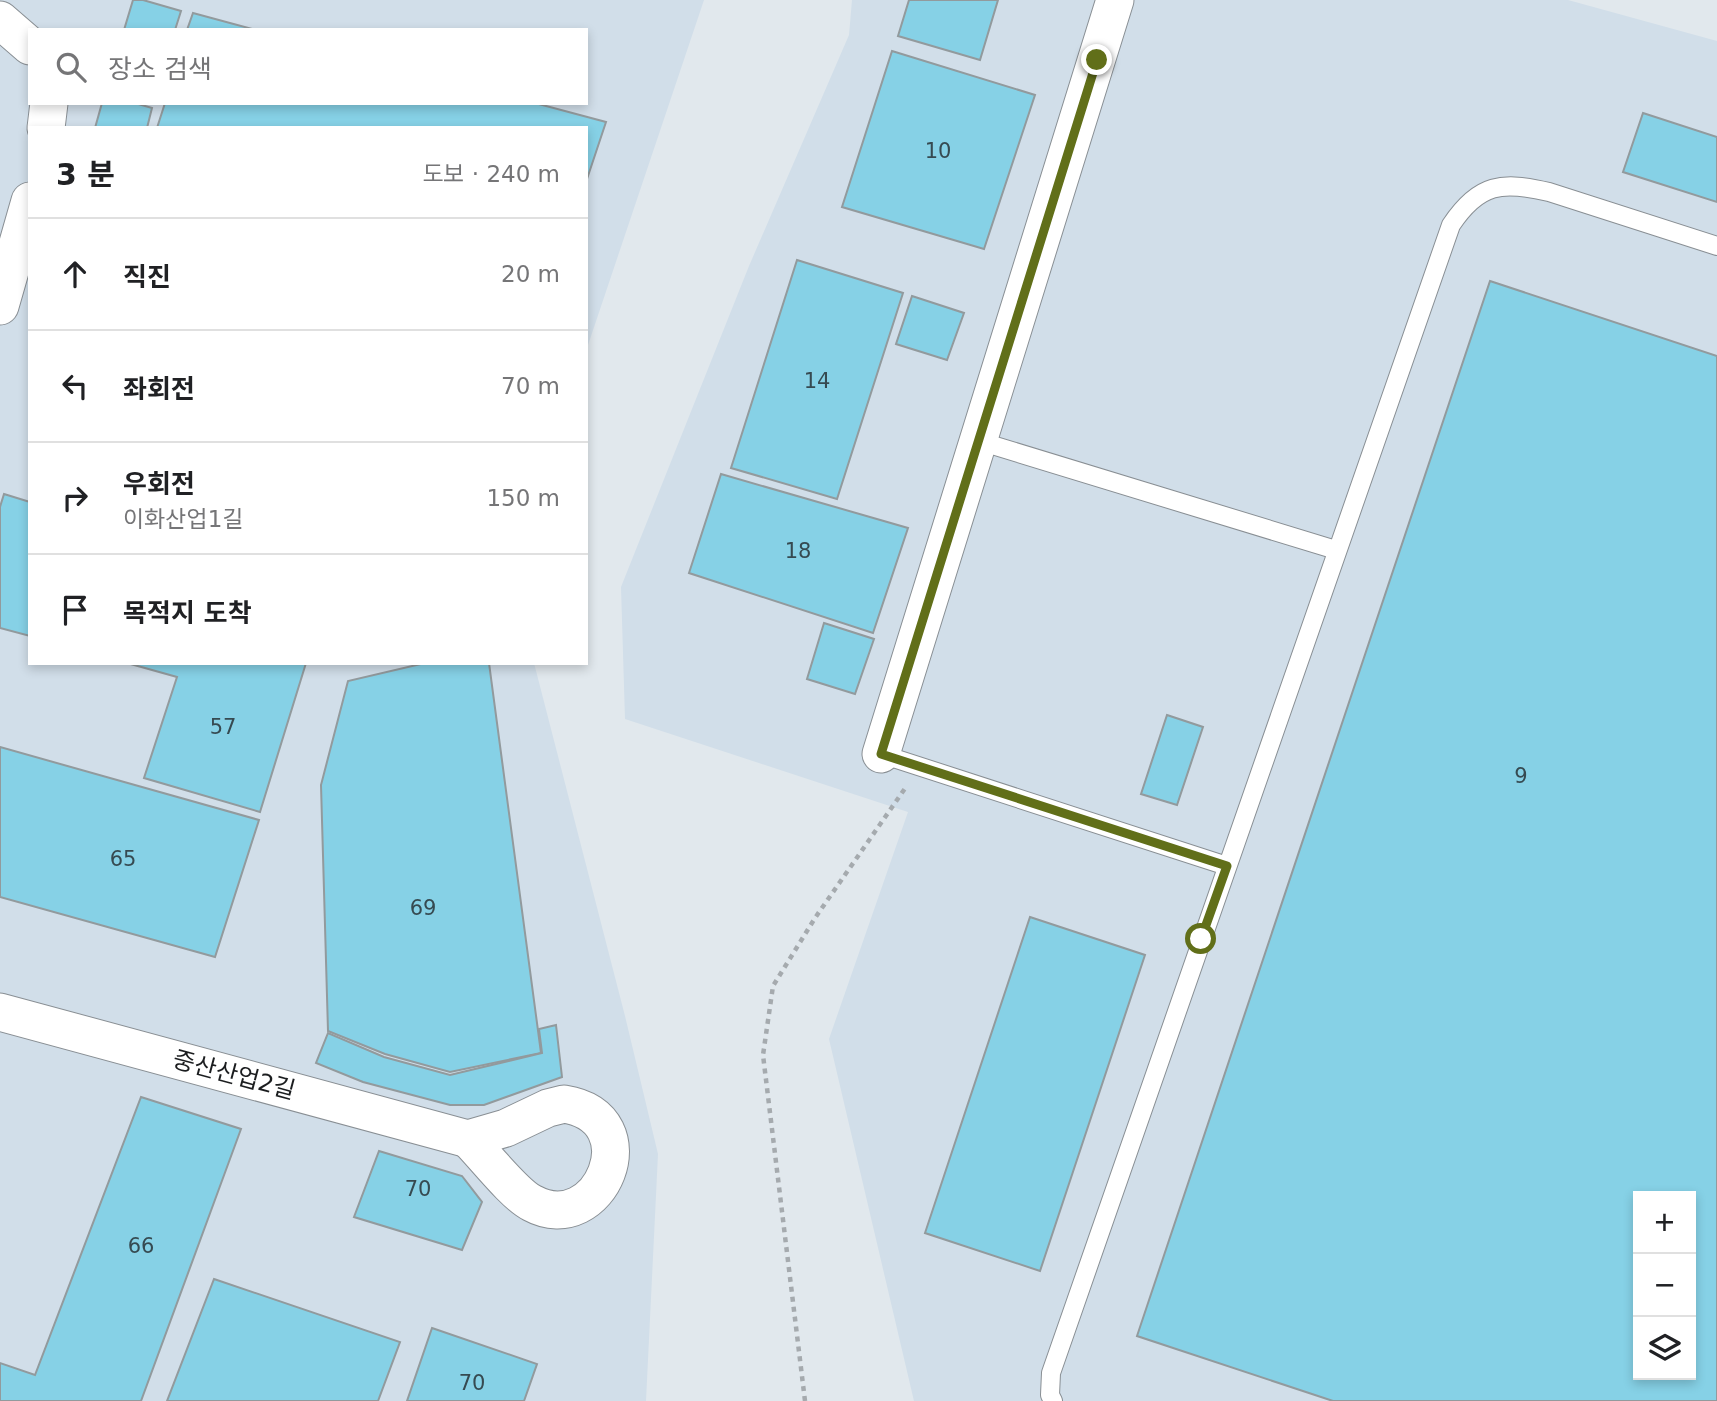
<!DOCTYPE html>
<html lang="ko">
<meta charset="utf-8">
<style>
body{margin:0;font-family:"DejaVu Sans","Noto Sans KR",sans-serif;background:#f6f6f6;color:#202124}
.controls{position:absolute;right:21px;bottom:21px;display:grid;overflow:hidden;border-radius:0px;box-shadow:0 4px 10px #0003}
.controls button{width:63px;height:63px;display:grid;place-items:center;padding:0;border:0;border-bottom:2px solid #e0e0e0;background:#fff;color:#202124;font:35px sans-serif}
.stop{position:absolute;width:21px;height:21px;margin:-16px;border:5px solid #616f19;border-radius:50%;background:#fff}
.stop.end{background:#616f19;border-color:#fff;box-shadow:0 2px 7px #0008}
.list{margin:0;padding:0;list-style:none}
h2{display:flex;justify-content:space-between;align-items:center;height:91px;margin:0;padding:0 28px;font-size:30px}
h2 small{font-size:23px;font-weight:400;color:#757577}
.list li{display:grid;grid-template-columns:46px 1fr auto;gap:21px;align-items:center;box-sizing:border-box;height:112px;padding:0 28px;border-top:2px solid #e0e0e0}
.list b{display:block;font-size:26px;white-space:nowrap}
.list p{margin:0;font-size:23px;white-space:nowrap;color:#757577}
.list em{font-size:23px;font-style:normal;color:#757577}
.icon{flex:none;width:38px;height:38px;fill:none;stroke:currentColor;stroke-width:2;stroke-linecap:round;stroke-linejoin:round}
.map{position:relative;flex:none;width:1717px;height:1401px;overflow:hidden}
.search{position:absolute;background:#fff;box-shadow:0 4px 10px #0003;left:28px;top:28px;width:560px;height:77px;display:flex;align-items:center;gap:18px;box-sizing:border-box;padding:0 24px;border-radius:0px;color:#757577;font-size:26px}
.panel{position:absolute;background:#fff;box-shadow:0 4px 10px #0003;left:28px;top:126px;width:560px;height:539px;border-radius:0px}
.map>svg:first-child{display:block}
</style>
<div class="map">
<svg width="1717" height="1401" viewBox="0 0 1717 1401">
<rect width="100%" height="100%" fill="#e1e8ed"/>
<g fill="#d1dee9" fill-rule="evenodd">
<path d="M0,0H704L586,351V128H30V663H534L625,1016L658,1154L646,1401H0ZM30,30H586V103H30Z"/>
<path d="M852,0H1568L1717,41V1401H914L829,1039L908,812L625,719L621,587L749,266L849,35ZM1638,1196H1691V1375H1638Z"/>
</g>
<g fill="#86d1e6" stroke="#929a9d" stroke-width="2" fill-rule="evenodd">
<polygon points="133,0 143,0 181,11 175,30 124,30"/>
<polygon points="909,0 998,0 980,60 898,36"/>
<polygon points="193,13 256,30 187,30"/>
<polygon points="892,51 1035,95 984,249 842,207"/>
<polygon points="102,103 135,103 152,108 147,128 95,128"/>
<polygon points="165,103 535,103 606,122 586,182 586,128 157,128"/>
<polygon points="1643,113 1717,137 1717,202 1623,172"/>
<polygon points="797,260 903,293 837,499 731,468"/>
<path d="M1490,281L1717,356V1401H1333L1137,1336ZM1638,1196H1691V1375H1638Z"/>
<polygon points="912,296 964,313 947,360 896,344"/>
<polygon points="721,474 908,528 873,633 689,573"/>
<polygon points="4,494 30,502 30,636 0,628 0,507"/>
<polygon points="824,623 874,639 855,694 807,679"/>
<polygon points="127,663 306,663 260,812 144,778 177,677"/>
<polygon points="425,663 489,663 541,1053 450,1072 385,1054 328,1031 321,785 348,681"/>
<polygon points="1167,715 1203,727 1177,805 1141,794"/>
<polygon points="0,747 259,820 215,957 0,897"/>
<polygon points="1030,917 1145,955 1040,1271 925,1233"/>
<polygon points="556,1025 562,1077 484,1105 450,1105 363,1082 316,1063 328,1033 384,1057 450,1075 542,1053 539,1029"/>
<polygon points="141,1097 241,1129 141,1401 0,1401 0,1363 35,1375"/>
<polygon points="379,1151 462,1176 482,1202 462,1250 354,1217"/>
<polygon points="214,1279 400,1342 378,1401 167,1401"/>
<polygon points="432,1328 537,1364 524,1401 407,1401"/>
</g>
<g fill="none" stroke-linecap="round" stroke-linejoin="round">
<g stroke="#898f94" stroke-width="20">
<g id="lane">
<polyline points="979,441 1336,550"/>
<polyline points="881,754 1227,866"/>
<path d="M1053,1401L1050,1395L1051,1373L1451,225C1479,183 1502,181 1549,192L1717,246"/>
</g>
</g>
<g stroke="#898f94" stroke-width="39">
<g id="street">
<polyline points="0,20 30,46"/>
<polyline points="46,128 49,103"/>
<polyline points="0,306 30,201"/>
<polyline points="881,754 1115,0"/>
<polyline points="0,1012 468,1139"/>
<path d="M564,1104C652,1118 600,1240 532,1203C514,1194 484,1155 468,1139L506,1128L548,1108Z"/>
</g>
</g>
<polyline stroke="#a5aaae" stroke-width="4.5" stroke-dasharray="5 5" stroke-linecap="butt" points="805,1401 763,1055 773,986 815,918 906,787"/>
<use href="#lane" stroke="#fff" stroke-width="18"/>
<use href="#street" stroke="#fff" stroke-width="37"/>
</g>
<g fill="none" stroke-linecap="round" stroke-linejoin="round">
<polyline stroke="#616f19" stroke-width="9" points="1097,60 881,754 1227,866 1201,939"/>
</g>
<g text-anchor="middle" stroke-width="7" stroke-linejoin="round" paint-order="stroke">
<g font-size="21" fill="#364a51">
<text x="938" y="158">10</text>
<text x="817" y="388">14</text>
<text x="798" y="558">18</text>
<text x="223" y="734">57</text>
<text x="1521" y="783">9</text>
<text x="123" y="866">65</text>
<text x="423" y="915">69</text>
<text x="418" y="1196">70</text>
<text x="141" y="1253">66</text>
<text x="472" y="1390">70</text>
</g>
<g font-size="24" fill="#1b1d1f" stroke="#fff">
<text transform="translate(234 1075) rotate(15)" y="8">중산산업2길</text>
</g>
</g>
</svg>
<div class="controls">
<button>+</button>
<button>−</button>
<button><svg class="icon" aria-label="layers" viewBox="0 0 24 24"><path d="M12 4l9 5-9 5-9-5zM3 14l9 5 9-5"/></svg></button>
</div>
<div class="stop" style="left:1201px;top:939px"></div>
<div class="stop end" style="left:1097px;top:60px"></div>
<div class="search"><svg class="icon" aria-label="search" viewBox="0 0 24 24"><circle cx="10" cy="10" r="6"/><path d="M15 15l6 6"/></svg>장소 검색</div>
<section class="panel">
<h2>3 분<small>도보 · 240 m</small></h2>
<ul class="list">
<li><svg class="icon" aria-label="ahead" viewBox="0 0 24 24"><path d="M12 20V5M6 11l6-6 6 6"/></svg><div><b>직진</b></div><em>20 m</em></li>
<li><svg class="icon" aria-label="left" viewBox="0 0 24 24"><path d="M17 20v-9H6M10 6l-5 5 5 5"/></svg><div><b>좌회전</b></div><em>70 m</em></li>
<li><svg class="icon" aria-label="right" viewBox="0 0 24 24"><path d="M7 20v-9h11M14 6l5 5-5 5"/></svg><div><b>우회전</b><p>이화산업1길</p></div><em>150 m</em></li>
<li><svg class="icon" aria-label="arrive" viewBox="0 0 24 24"><path d="M6 21V4h12l-3 4 3 4H6"/></svg><div><b>목적지 도착</b></div></li>
</ul>
</section>
</div>
